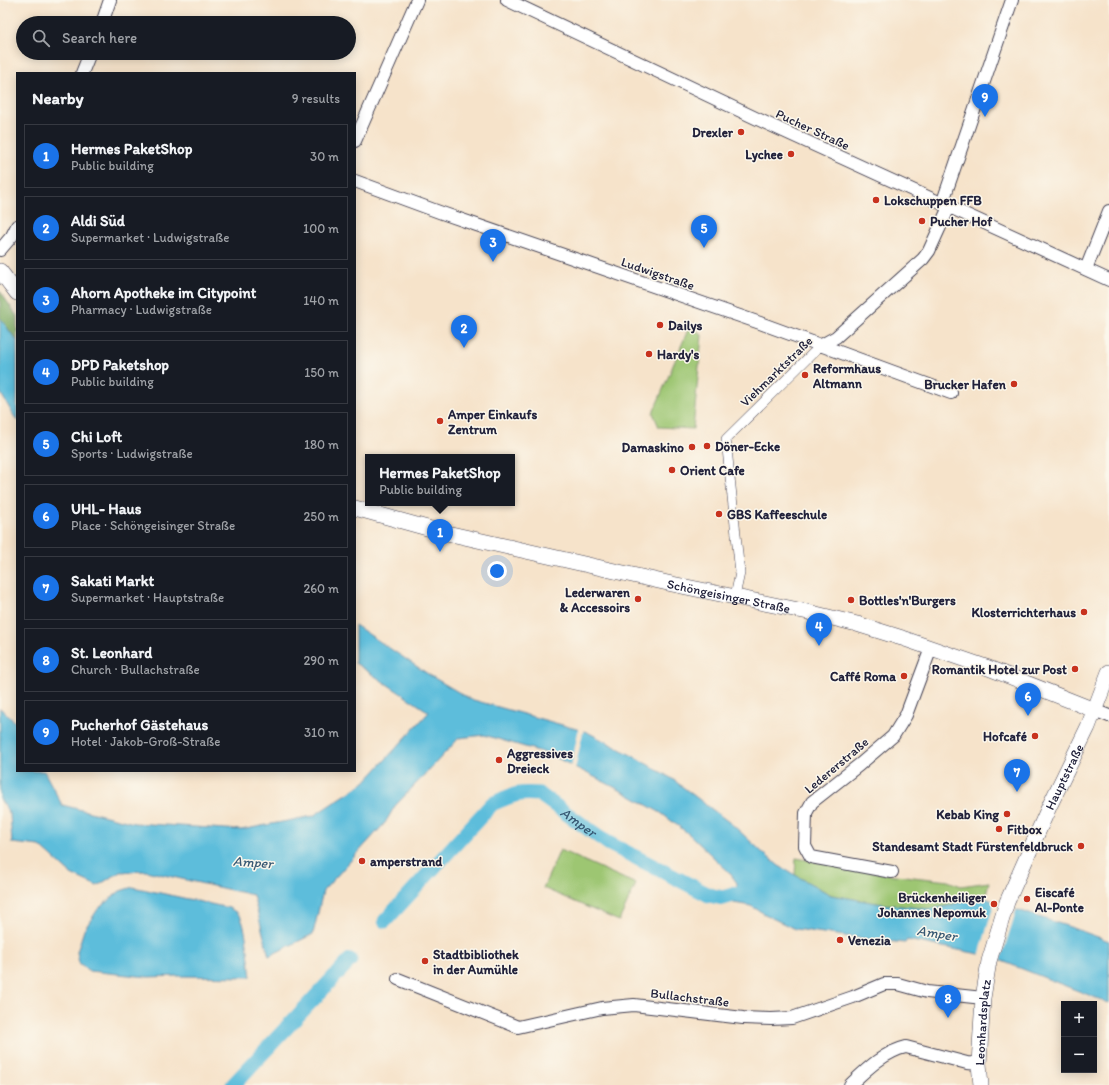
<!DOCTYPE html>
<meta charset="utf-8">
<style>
body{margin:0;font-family:Itim,sans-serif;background:#242831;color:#f1f3f6}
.controls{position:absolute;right:12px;bottom:12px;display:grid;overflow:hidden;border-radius:0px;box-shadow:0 2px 10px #0003}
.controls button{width:36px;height:36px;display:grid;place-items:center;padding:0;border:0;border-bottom:1px solid #363941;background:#171b24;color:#f1f3f6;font:20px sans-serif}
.you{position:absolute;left:497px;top:571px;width:14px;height:14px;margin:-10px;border:3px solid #fff;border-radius:50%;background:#1a73e8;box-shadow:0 0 0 6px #1a73e833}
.badge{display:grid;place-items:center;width:26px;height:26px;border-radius:50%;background:#1a73e8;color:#fff;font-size:13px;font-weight:700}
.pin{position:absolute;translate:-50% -33px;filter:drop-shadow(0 1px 2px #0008)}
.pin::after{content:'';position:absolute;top:21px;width:14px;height:12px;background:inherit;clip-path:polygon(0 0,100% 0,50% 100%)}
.popup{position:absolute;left:365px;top:454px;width:150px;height:52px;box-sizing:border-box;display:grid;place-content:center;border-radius:0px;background:#171b24;filter:drop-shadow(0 1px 3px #0005);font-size:13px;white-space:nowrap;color:#9ea1a6}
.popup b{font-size:15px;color:#f1f3f6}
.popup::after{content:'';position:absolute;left:50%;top:100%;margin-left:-8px;border:8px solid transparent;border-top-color:#171b24}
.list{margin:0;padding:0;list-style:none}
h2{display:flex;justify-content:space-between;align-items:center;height:52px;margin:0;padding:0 16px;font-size:17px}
h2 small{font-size:13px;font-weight:400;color:#9ea1a6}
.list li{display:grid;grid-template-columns:26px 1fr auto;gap:12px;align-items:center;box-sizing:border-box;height:64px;margin:0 8px 8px;padding:0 8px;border:1px solid #363941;border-radius:0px}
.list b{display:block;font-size:15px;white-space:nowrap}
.list p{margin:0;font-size:13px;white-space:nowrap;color:#9ea1a6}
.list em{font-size:13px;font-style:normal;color:#9ea1a6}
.icon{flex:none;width:22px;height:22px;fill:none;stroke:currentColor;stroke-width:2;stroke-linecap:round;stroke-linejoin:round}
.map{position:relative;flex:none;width:1109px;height:1085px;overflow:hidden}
.search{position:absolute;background:#171b24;box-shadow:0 2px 10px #0003;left:16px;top:16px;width:340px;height:44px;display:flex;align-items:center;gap:10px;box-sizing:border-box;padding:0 14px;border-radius:22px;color:#9ea1a6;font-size:15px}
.panel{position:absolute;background:#171b24;box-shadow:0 2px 10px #0003;left:16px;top:72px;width:340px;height:700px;border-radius:0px}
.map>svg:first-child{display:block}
</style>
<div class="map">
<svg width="1109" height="1085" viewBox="0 0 1109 1085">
<rect width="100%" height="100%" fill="#fbf7ec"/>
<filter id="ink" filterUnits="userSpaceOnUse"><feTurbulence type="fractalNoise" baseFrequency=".025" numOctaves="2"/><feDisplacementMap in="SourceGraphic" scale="8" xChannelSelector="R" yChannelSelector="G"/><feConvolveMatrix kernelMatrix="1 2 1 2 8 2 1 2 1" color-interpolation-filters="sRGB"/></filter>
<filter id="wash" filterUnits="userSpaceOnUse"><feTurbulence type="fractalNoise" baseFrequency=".012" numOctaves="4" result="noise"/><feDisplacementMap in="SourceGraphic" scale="16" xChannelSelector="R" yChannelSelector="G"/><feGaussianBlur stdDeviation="0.9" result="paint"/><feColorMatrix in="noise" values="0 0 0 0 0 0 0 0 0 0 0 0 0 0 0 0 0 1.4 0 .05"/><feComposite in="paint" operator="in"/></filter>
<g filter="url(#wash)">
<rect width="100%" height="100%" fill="#f6e3ca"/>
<g fill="#9dc672" stroke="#607456">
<polygon points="690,325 702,335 693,429 659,427 653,413"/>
<polygon points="560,850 636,884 619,921 543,888"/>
<polygon points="796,858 887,874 948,881 961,886 989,882 985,898 973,898 944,907 928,909 882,904 831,895 795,875"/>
</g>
<polygon fill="#7eab64" stroke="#506650" points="0,291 17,316 17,341 0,318"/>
<g fill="#5dbddb" stroke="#40708b">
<polygon points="0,318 17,341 17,421 0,392"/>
<polygon points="355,625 431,676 470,699 587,732 633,756 671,778 734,826 762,852 779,866 831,895 882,904 928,909 944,907 973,898 985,898 1020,911 1073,928 1109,941 1109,1003 1002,961 979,954 907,940 905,943 859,938 795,929 772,918 751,906 734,903 723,898 727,891 734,889 737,886 737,883 729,872 690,835 661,813 620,790 549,754 484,735 459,738 395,806 385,823 323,891 313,934 269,956 253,895 146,871 120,872 97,886 71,874 40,846 12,843 10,814 0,799 0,708 17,724 17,771 44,771 62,805 134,823 241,830 313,816 365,782 429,712 355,663"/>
<path d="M133,887L229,908C234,911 239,913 241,918C247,930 249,963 251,977L178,976L148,977L89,971L79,963L77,952L84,930L98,909L120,891Z"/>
</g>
<g fill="#f6e3ca">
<polygon points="579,727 584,728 575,769 571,767"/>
<polygon points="995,900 1017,908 1000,963 979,956"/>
</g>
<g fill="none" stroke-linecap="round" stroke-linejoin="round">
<g stroke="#5dbddb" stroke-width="15">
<path id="s1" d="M385,921L492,804C512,795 517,792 539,794L608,843L709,895L723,898L743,892"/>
<polyline points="233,1085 350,960"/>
</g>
</g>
</g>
<g filter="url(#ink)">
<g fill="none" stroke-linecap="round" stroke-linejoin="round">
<g stroke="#423f50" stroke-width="10">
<polyline id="pedestrian" points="735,596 740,573 726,439 820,346"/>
</g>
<g stroke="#423f50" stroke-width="14">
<g id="minor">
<polyline points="507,0 766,123 1109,280"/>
<polyline points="102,23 110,0"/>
<polyline points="82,73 90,53"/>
<polyline points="355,141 417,0"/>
<polyline points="355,181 442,213 760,323 951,393"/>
<polyline points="942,204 1012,0"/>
<polyline points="0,250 12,236 17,226"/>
<polyline points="1086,269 1109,211"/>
<polyline points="820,346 836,337 923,259 929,251 949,207"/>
<polyline points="1094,710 1109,716"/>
<polyline points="892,872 811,857 805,846 806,813 812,802 859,765 893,736 906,715 931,648"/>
<polyline points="398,979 518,1027 602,1008 634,1005 743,1018 771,1019 792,1018 853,997 884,984 898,984 927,992 983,998"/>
<path d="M850,1085C866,1070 884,1052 906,1047L967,1063L979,1064"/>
</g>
</g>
<g stroke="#423f50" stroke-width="16">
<g id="tertiary">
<polyline points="0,271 17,293"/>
<path id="s2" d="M355,508L438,531L672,584L808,612L857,624L902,638L986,667L1094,710"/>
<path id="s3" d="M981,1085L979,1064L983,998L989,961L1007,902L1049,807L1088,727L1109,672"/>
</g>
</g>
<use href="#pedestrian" stroke="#fff" stroke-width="9"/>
<use href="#minor" stroke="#fff" stroke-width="12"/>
<use href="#tertiary" stroke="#fff" stroke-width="15"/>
</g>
</g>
<g fill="#c8321e" stroke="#fbf7ec" stroke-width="1.5">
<circle cx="741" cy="132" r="4"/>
<circle cx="791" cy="154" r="4"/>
<circle cx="876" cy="200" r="4"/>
<circle cx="922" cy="221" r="4"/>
<circle cx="660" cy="325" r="4"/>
<circle cx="649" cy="354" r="4"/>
<circle cx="805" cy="375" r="4"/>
<circle cx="1014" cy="384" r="4"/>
<circle cx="440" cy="421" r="4"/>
<circle cx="707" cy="446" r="4"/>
<circle cx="692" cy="447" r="4"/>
<circle cx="672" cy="470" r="4"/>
<circle cx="719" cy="514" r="4"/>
<circle cx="638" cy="599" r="4"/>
<circle cx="851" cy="600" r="4"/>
<circle cx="1084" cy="612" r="4"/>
<circle cx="1075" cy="669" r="4"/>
<circle cx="904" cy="676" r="4"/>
<circle cx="1035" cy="736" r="4"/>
<circle cx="499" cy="760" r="4"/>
<circle cx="1007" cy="814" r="4"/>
<circle cx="999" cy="829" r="4"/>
<circle cx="1081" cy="846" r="4"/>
<circle cx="362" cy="861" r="4"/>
<circle cx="1027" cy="899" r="4"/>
<circle cx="994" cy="904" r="4"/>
<circle cx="840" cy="940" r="4"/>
<circle cx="425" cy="961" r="4"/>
</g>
<g text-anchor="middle" stroke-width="3" stroke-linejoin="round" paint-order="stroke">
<g font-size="13" fill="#22223b" stroke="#fbf7ec">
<text transform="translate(813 129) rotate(25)" y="5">Pucher Straße</text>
<text transform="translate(658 273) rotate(19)" y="5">Ludwigstraße</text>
<text transform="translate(776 371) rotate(-44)" y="5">Viehmarktstraße</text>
<text dy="5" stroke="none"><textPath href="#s2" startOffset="384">Schöngeisinger Straße</textPath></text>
<text transform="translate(836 765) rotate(-40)" y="5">Ledererstraße</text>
<text dy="5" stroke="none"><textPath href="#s3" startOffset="324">Hauptstraße</textPath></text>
<text transform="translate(690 997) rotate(7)" y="5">Bullachstraße</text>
<text dy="5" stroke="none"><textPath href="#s3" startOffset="63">Leonhardsplatz</textPath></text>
</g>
<g font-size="13" font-weight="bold" fill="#22223b" stroke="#fbf7ec" text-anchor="start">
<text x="733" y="137" text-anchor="end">Drexler</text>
<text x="783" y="159" text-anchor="end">Lychee</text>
<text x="884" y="205">Lokschuppen FFB</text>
<text x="930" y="226">Pucher Hof</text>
<text x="668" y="330">Dailys</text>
<text x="657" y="359">Hardy's</text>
<text x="813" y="373">Reformhaus<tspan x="813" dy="15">Altmann</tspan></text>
<text x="1006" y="389" text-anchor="end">Brucker Hafen</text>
<text x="448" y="419">Amper Einkaufs<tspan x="448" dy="15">Zentrum</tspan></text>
<text x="715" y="451">Döner-Ecke</text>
<text x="684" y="452" text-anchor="end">Damaskino</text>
<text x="680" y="475">Orient Cafe</text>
<text x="727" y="519">GBS Kaffeeschule</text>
<text x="630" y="597" text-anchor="end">Lederwaren<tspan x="630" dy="15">&amp; Accessoirs</tspan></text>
<text x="859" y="605">Bottles'n'Burgers</text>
<text x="1076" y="617" text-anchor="end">Klosterrichterhaus</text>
<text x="1067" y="674" text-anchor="end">Romantik Hotel zur Post</text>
<text x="896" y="681" text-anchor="end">Caffé Roma</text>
<text x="1027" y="741" text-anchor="end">Hofcafé</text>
<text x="507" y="758">Aggressives<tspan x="507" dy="15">Dreieck</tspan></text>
<text x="999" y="819" text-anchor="end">Kebab King</text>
<text x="1007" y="834">Fitbox</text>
<text x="1073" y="851" text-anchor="end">Standesamt Stadt Fürstenfeldbruck</text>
<text x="370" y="866">amperstrand</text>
<text x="1035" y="897">Eiscafé<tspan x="1035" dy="15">Al-Ponte</tspan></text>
<text x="986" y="902" text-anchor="end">Brückenheiliger<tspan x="986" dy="15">Johannes Nepomuk</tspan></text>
<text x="848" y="945">Venezia</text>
<text x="433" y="959">Stadtbibliothek<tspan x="433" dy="15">in der Aumühle</tspan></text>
</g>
<g font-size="14" font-style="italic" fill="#375873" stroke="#fbf7ec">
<text dy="5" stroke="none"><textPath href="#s1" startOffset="256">Amper</textPath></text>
<text transform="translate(253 862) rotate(4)" y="5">Amper</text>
<text transform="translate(937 933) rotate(9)" y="5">Amper</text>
</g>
</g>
</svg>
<div class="controls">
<button>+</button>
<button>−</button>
</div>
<div class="you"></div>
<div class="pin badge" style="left:440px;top:552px">1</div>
<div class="popup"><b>Hermes PaketShop</b>Public building</div>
<div class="pin badge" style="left:464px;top:348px">2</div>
<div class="pin badge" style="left:493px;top:262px">3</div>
<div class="pin badge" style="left:819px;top:646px">4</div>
<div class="pin badge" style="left:704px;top:248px">5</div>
<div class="pin badge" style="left:1028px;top:716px">6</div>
<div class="pin badge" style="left:1017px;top:792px">7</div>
<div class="pin badge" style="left:948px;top:1018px">8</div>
<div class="pin badge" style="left:985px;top:117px">9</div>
<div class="search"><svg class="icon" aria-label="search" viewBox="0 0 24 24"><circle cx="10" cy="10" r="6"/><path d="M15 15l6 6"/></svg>Search here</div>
<section class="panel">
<h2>Nearby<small>9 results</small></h2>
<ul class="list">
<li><span class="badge">1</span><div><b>Hermes PaketShop</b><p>Public building</p></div><em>30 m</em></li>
<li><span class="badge">2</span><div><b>Aldi Süd</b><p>Supermarket · Ludwigstraße</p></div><em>100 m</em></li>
<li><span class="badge">3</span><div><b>Ahorn Apotheke im Citypoint</b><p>Pharmacy · Ludwigstraße</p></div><em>140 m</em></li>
<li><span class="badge">4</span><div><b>DPD Paketshop</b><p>Public building</p></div><em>150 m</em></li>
<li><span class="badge">5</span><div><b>Chi Loft</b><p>Sports · Ludwigstraße</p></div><em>180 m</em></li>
<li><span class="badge">6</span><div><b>UHL- Haus</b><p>Place · Schöngeisinger Straße</p></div><em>250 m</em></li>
<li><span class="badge">7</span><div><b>Sakati Markt</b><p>Supermarket · Hauptstraße</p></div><em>260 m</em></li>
<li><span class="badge">8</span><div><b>St. Leonhard</b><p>Church · Bullachstraße</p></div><em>290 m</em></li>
<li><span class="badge">9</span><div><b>Pucherhof Gästehaus</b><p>Hotel · Jakob-Groß-Straße</p></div><em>310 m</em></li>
</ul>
</section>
</div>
